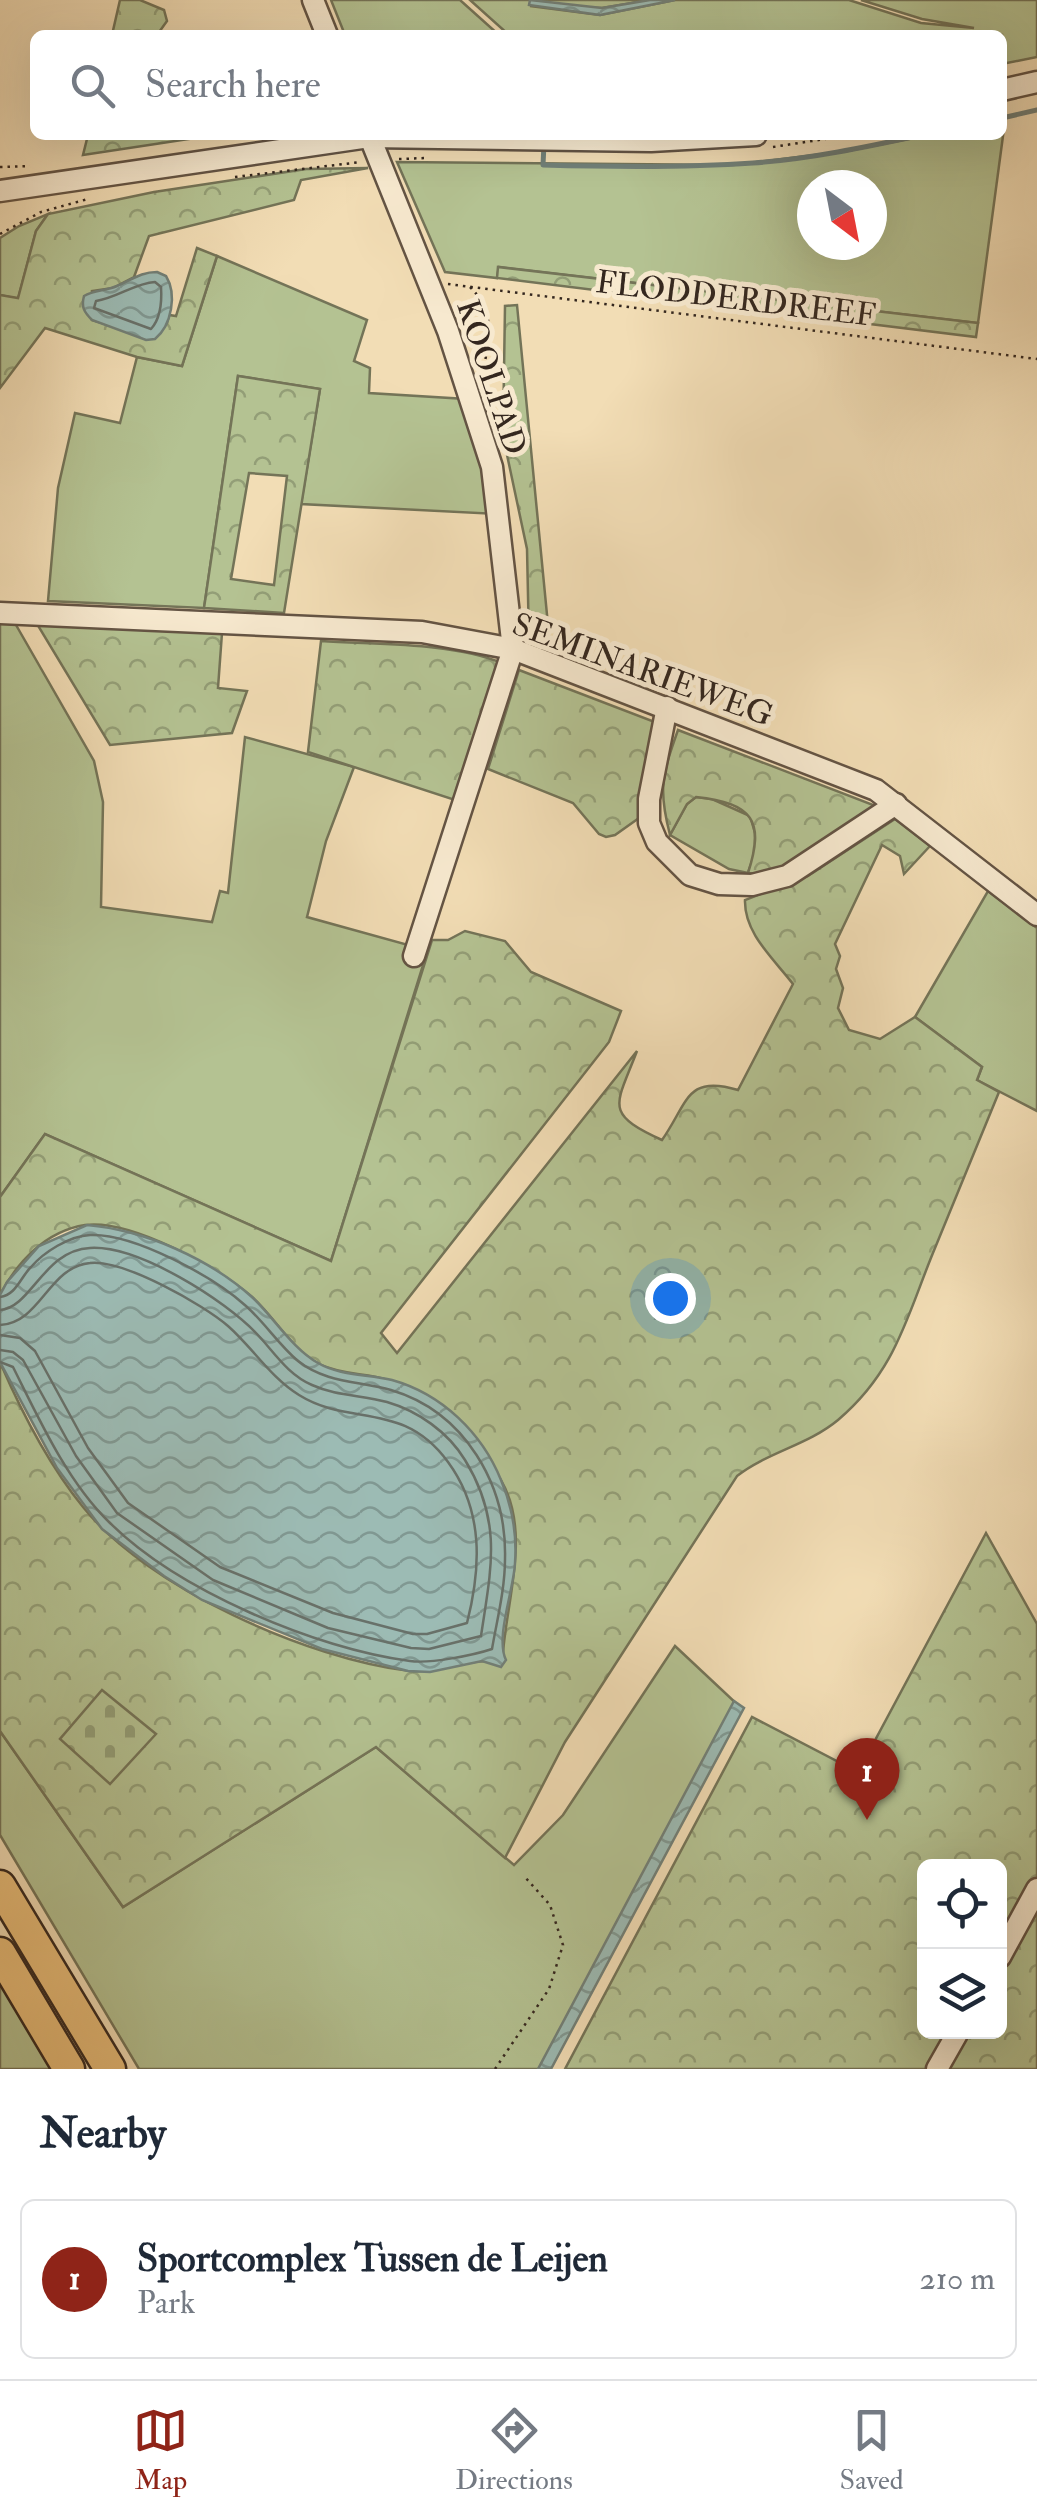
<!DOCTYPE html>
<style>
body{margin:0;font-family:"IM FELL Double Pica",serif;background:#f6f6f7;color:#1f2937}
.controls{position:absolute;right:30px;bottom:30px;display:grid;overflow:hidden;border-radius:15px;box-shadow:0 10px 40px #0002}
.controls button{width:90px;height:90px;display:grid;place-items:center;padding:0;border:0;border-bottom:2px solid #e0e1e3;background:#fff;color:#1f2937;font:50px sans-serif}
.compass{position:absolute;left:797px;top:170px;width:90px;height:90px;border-radius:50%;background:#fff;box-shadow:0 10px 40px #0002;rotate:148deg}
.you{position:absolute;left:670px;top:1298px;width:35px;height:35px;margin:-25px;border:8px solid #fff;border-radius:50%;background:#1a73e8;box-shadow:0 0 0 15px #1a73e833}
.badge{display:grid;place-items:center;width:65px;height:65px;border-radius:50%;background:#8f2418;color:#fff;font-size:32px;font-weight:700}
.pin{position:absolute;translate:-50% -82px;filter:drop-shadow(0 2px 5px #0008)}
.pin::after{content:'';position:absolute;top:52px;width:35px;height:30px;background:inherit;clip-path:polygon(0 0,100% 0,50% 100%)}
.list{margin:0;padding:0;list-style:none}
h2{display:flex;justify-content:space-between;align-items:center;height:130px;margin:0;padding:0 40px;font-size:42px}
h2 small{font-size:32px;font-weight:400;color:#747a83}
.list li{display:grid;grid-template-columns:65px 1fr auto;gap:30px;align-items:center;box-sizing:border-box;height:160px;margin:0 20px 20px;padding:0 20px;border:2px solid #e0e1e3;border-radius:15px}
.list b{display:block;font-size:38px;white-space:nowrap}
.list p{margin:0;font-size:32px;white-space:nowrap;color:#747a83}
.list em{font-size:32px;font-style:normal;color:#747a83}
.icon{flex:none;width:55px;height:55px;fill:none;stroke:currentColor;stroke-width:2;stroke-linecap:round;stroke-linejoin:round}
.map{position:relative;flex:none;width:1037px;height:2069px;overflow:hidden}
.search{position:absolute;background:#fff;box-shadow:0 10px 40px #0002;left:30px;right:30px;top:30px;height:110px;display:flex;align-items:center;gap:25px;box-sizing:border-box;padding:0 35px;border-radius:15px;color:#747a83;font-size:38px}
.sheet{height:310px;background:#fff}
nav{display:flex;justify-content:space-around;align-items:center;box-sizing:border-box;height:140px;border-top:2px solid #e0e1e3;background:#fff;font-size:28px;color:#747a83}
nav a{display:grid;justify-items:center;gap:5px}
nav .on{color:#8f2418}
.map>svg:first-child{display:block}
</style>
<div class="map">
<svg width="1037" height="2069" viewBox="0 0 1037 2069">
<defs>
<pattern id="forest-crowns" width="20" height="18" patternUnits="userSpaceOnUse" patternTransform="scale(2.5)"><rect width="20" height="18" fill="#b4c292"/><path d="M2 6a3 3 0 1 1 6 0M12 15a3 3 0 1 1 6 0" fill="none" stroke="#939e77"/></pattern>
<pattern id="cemetery-stones" width="16" height="16" patternUnits="userSpaceOnUse" patternTransform="scale(2.5)"><rect width="16" height="16" fill="#b4c292"/><path d="M2 7V4a2 2 0 0 1 4 0v3zM10 15v-3a2 2 0 0 1 4 0v3z" fill="#939e77"/></pattern>
<pattern id="water-waves" width="16" height="10" patternUnits="userSpaceOnUse" patternTransform="scale(2.5)"><rect width="16" height="10" fill="#9cbbb4"/><path d="M0 5q4-4 8 0t8 0" fill="none" stroke="#809892"/></pattern>
</defs>
<rect width="100%" height="100%" fill="#f2ddb5"/>
<filter id="stains"><feTurbulence type="fractalNoise" baseFrequency=".002" numOctaves="4"/><feColorMatrix values="0 0 0 0 .2 0 0 0 0 .09 0 0 0 0 .02 0 0 0 .5 -.17"/></filter>
<radialGradient id="worn" r=".72"><stop offset=".6" stop-color="#630" stop-opacity="0"/><stop offset="1" stop-color="#630" stop-opacity=".3"/></radialGradient>
<g fill="#b4c292" stroke="#747458" stroke-width="2.5" fill-rule="evenodd">
<polygon points="331,0 460,0 499,35 345,35"/>
<polygon points="470,0 650,0 602,8 530,6 600,15 675,0 849,0 921,23 974,28 922,19 861,0 1037,0 1037,57 1002,64 1002,35 509,35"/>
<path d="M1002,121H1005L978,323L499,267L497,278L445,272L397,162L733,165L847,151L929,135H1002ZM812,185H872V245H812Z"/>
<polygon points="48,214 36,231 18,299 0,295 0,238 19,226"/>
<polygon points="217,256 367,320 354,361 370,368 369,393 466,399 497,514 301,504 320,389 238,376 204,608 48,601 58,488 75,413 120,423 137,357 182,366"/>
<polygon points="12,618 94,761 103,802 101,907 212,922 220,891 228,893 245,737 354,767 326,841 307,917 412,946 408,960 423,965 331,1261 45,1134 0,1197 0,621"/>
<polygon points="696,797 712,799 750,816 758,843 748,873 729,869 670,835 687,804"/>
<polygon points="988,891 1037,928 1037,1111 977,1080 982,1067 915,1017"/>
<polygon points="675,1646 738,1705 546,2069 139,2069 0,1835 0,1731 123,1907 376,1747 514,1865 563,1815"/>
<polygon points="0,1969 61,2069 0,2069"/>
</g>
<g fill="url(#forest-crowns)" stroke="#747458" stroke-width="2.5" fill-rule="evenodd">
<polygon points="120,0 140,0 164,10 167,21 157,35 112,35"/>
<polygon points="88,135 215,135 83,155"/>
<polygon points="368,168 301,180 294,200 149,236 134,277 113,288 92,291 92,320 118,328 167,323 169,315 176,316 197,248 217,256 182,366 137,357 45,328 0,388 0,295 18,298 36,231 48,214 154,192 306,169"/>
<polygon points="498,267 978,323 976,337 497,278"/>
<polygon points="517,305 551,656 532,647 529,642 527,549 503,436 505,306"/>
<path d="M238,376L320,389L284,613L204,608ZM249,473L287,476L274,585L231,579Z"/>
<polygon points="34,619 222,633 218,688 247,691 232,733 110,745"/>
<path d="M321,641C377,645 450,642 502,663L458,801L308,752Z"/>
<polygon points="519,670 660,724 639,818 615,835 606,837 599,834 573,803 488,769"/>
<path d="M678,730L881,808C843,834 797,877 748,873C765,821 753,803 696,797L687,804L670,835C658,789 662,775 678,730Z"/>
<path d="M895,819L930,846L904,874L900,856L882,845L835,944L840,956L836,969L843,988L838,1008L849,1030L880,1039L915,1017L982,1067L977,1080L999,1092C978,1144 956,1196 935,1248C907,1315 897,1370 838,1420C808,1445 768,1452 737,1476L565,1742L505,1858L376,1747L123,1907L0,1731V1362C21,1411 49,1465 83,1507C148,1588 308,1659 410,1671C439,1674 465,1658 493,1662L503,1653C507,1598 531,1532 501,1480C495,1469 398,1383 388,1380C366,1373 342,1375 321,1365C292,1351 275,1317 251,1296C217,1267 131,1219 85,1225C46,1231 17,1262 0,1295V1197L45,1134L331,1261L432,940H448L465,931L505,941L531,972L621,1011L609,1042L381,1333L397,1353L637,1051C616,1106 603,1113 662,1140C688,1103 686,1074 738,1090L793,984C773,958 744,933 745,900L808,876Z"/>
<path d="M986,1533L1037,1624V2069H565L752,1717L858,1772ZM924,1866H1000V2032H924Z"/>
</g>
<polygon fill="url(#cemetery-stones)" stroke="#747458" stroke-width="2.5" points="102,1690 156,1734 110,1784 60,1739"/>
<g fill="url(#water-waves)" stroke="#728078" stroke-width="2.5">
<polygon points="530,0 602,8 650,0 675,0 600,15 529,5"/>
<path d="M157,272L166,276C177,294 172,325 155,339L146,340L92,320C84,312 81,307 84,296C94,290 105,291 117,286C132,280 140,272 157,272Z"/>
<path d="M87,1225C145,1230 210,1259 253,1298C275,1319 292,1348 318,1363C340,1376 368,1374 392,1380C442,1394 482,1433 501,1480C512,1506 517,1535 515,1563C514,1589 495,1638 506,1660L501,1667L482,1661L430,1672L408,1671L322,1649L202,1600L164,1576L102,1529L57,1468L0,1362V1295L7,1282L39,1246Z"/>
<polygon points="734,1701 744,1708 551,2069 538,2069"/>
</g>
<g fill="none" stroke-linecap="round" stroke-linejoin="round">
<g stroke="#68716a" stroke-width="2.5">
<path d="M155,282L161,287C162,302 161,318 151,329L94,308L96,301C117,298 135,283 155,282Z"/>
<path d="M0,1297C16,1295 20,1278 31,1267C44,1252 69,1236 90,1235C134,1233 214,1277 246,1306C265,1323 279,1345 298,1361C326,1383 358,1381 391,1390C465,1412 507,1485 505,1559C505,1589 497,1620 492,1649C474,1655 430,1664 410,1661C316,1649 177,1590 109,1522C67,1481 39,1419 13,1367L0,1362"/>
<path d="M0,1310C31,1308 44,1250 90,1248C138,1245 225,1300 257,1334C274,1352 288,1375 312,1385C336,1396 362,1395 387,1402C418,1411 448,1432 465,1460C503,1522 491,1569 481,1636L429,1649L411,1648L328,1628L213,1580L117,1513L76,1456L23,1360L13,1352L0,1350"/>
<path d="M0,1325C41,1323 48,1267 90,1263C123,1259 204,1305 228,1326C253,1348 270,1377 299,1395C350,1427 403,1400 448,1462C484,1511 481,1568 467,1623L427,1634H413L333,1613L220,1567L128,1503L88,1448L35,1351L20,1338L0,1335"/>
</g>
<g stroke="#728078" stroke-width="5">
<polyline points="1002,118 1037,110"/>
<path d="M544,144L543,165C614,167 683,168 753,163C810,159 866,147 922,135"/>
</g>
<g stroke="#645444" stroke-width="25">
<g id="minor">
<polyline points="313,0 327,35"/>
<polyline points="1002,90 1037,82"/>
<polyline points="369,135 448,331 492,467 513,649 414,956"/>
<polyline points="0,191 369,137 651,141 756,135"/>
<polyline points="0,613 422,632 513,649 876,790 1037,915"/>
<polyline points="667,707 649,799 649,823 657,842 690,875 719,884 752,885 787,876 896,804"/>
<polyline points="1000,1957 1037,1889"/>
<polyline points="937,2069 958,2032"/>
</g>
</g>
<g stroke="#34271f" stroke-width="35">
<g id="highway">
<polyline points="0,1886 110,2069"/>
<polyline points="0,1953 69,2069"/>
</g>
</g>
<g stroke="#34271f" stroke-width="2.5" stroke-dasharray="2.5 5" stroke-linecap="butt">
<polyline points="773,147 851,135"/>
<polyline points="399,159 426,158"/>
<polyline points="0,167 30,166"/>
<polyline points="235,177 361,162"/>
<polyline points="0,234 41,212 88,199"/>
<polyline points="448,284 1037,359"/>
<path d="M470,287C495,311 491,341 482,372"/>
<polyline points="495,2069 549,1989 563,1945 550,1905 524,1876"/>
</g>
<use href="#minor" stroke="#f7e9cf" stroke-width="20"/>
<use href="#highway" stroke="#e9be7a" stroke-width="30"/>
</g>
<g text-anchor="middle" stroke-width="10" stroke-linejoin="round" paint-order="stroke">
<g font-size="32" fill="#34271f" stroke="#f7e9cf">
<text transform="translate(736 298) rotate(7)" y="11">FLODDERDREEF</text>
<text transform="translate(492 377) rotate(72)" y="11">KOOLPAD</text>
<text transform="translate(643 669) rotate(20)" y="11">SEMINARIEWEG</text>
</g>
</g>
<rect width="100%" height="100%" filter="url(#stains)"/>
<rect width="100%" height="100%" fill="url(#worn)"/>
</svg>
<div class="controls">
<button><svg class="icon" aria-label="locate" viewBox="0 0 24 24"><circle cx="12" cy="12" r="6"/><path d="M12 2v4M12 18v4M2 12h4M18 12h4"/></svg></button>
<button><svg class="icon" aria-label="layers" viewBox="0 0 24 24"><path d="M12 4l9 5-9 5-9-5zM3 14l9 5 9-5"/></svg></button>
</div>
<svg class="compass" viewBox="-18 -18 36 36"><path d="M0-13l5 13h-10z" fill="#e53935"/><path d="M0 13l5-13h-10z" fill="#747a83"/></svg>
<div class="you"></div>
<div class="pin badge" style="left:867px;top:1820px">1</div>
<div class="search"><svg class="icon" aria-label="search" viewBox="0 0 24 24"><circle cx="10" cy="10" r="6"/><path d="M15 15l6 6"/></svg>Search here</div>
</div>
<section class="sheet">
<h2>Nearby<small></small></h2>
<ul class="list">
<li><span class="badge">1</span><div><b>Sportcomplex Tussen de Leijen</b><p>Park</p></div><em>210 m</em></li>
</ul>
</section>
<nav>
<a class="on"><svg class="icon" aria-label="map" viewBox="0 0 24 24"><path d="M3 6l6-2 6 2 6-2v14l-6 2-6-2-6 2zM9 4v14M15 6v14"/></svg>Map</a>
<a><svg class="icon" aria-label="directions" viewBox="0 0 24 24"><path d="M12 3l9 9-9 9-9-9zM9 14v-3h6M13 9l2 2-2 2"/></svg>Directions</a>
<a><svg class="icon" aria-label="saved" viewBox="0 0 24 24"><path d="M7 4h10v16l-5-4-5 4z"/></svg>Saved</a>
</nav>
